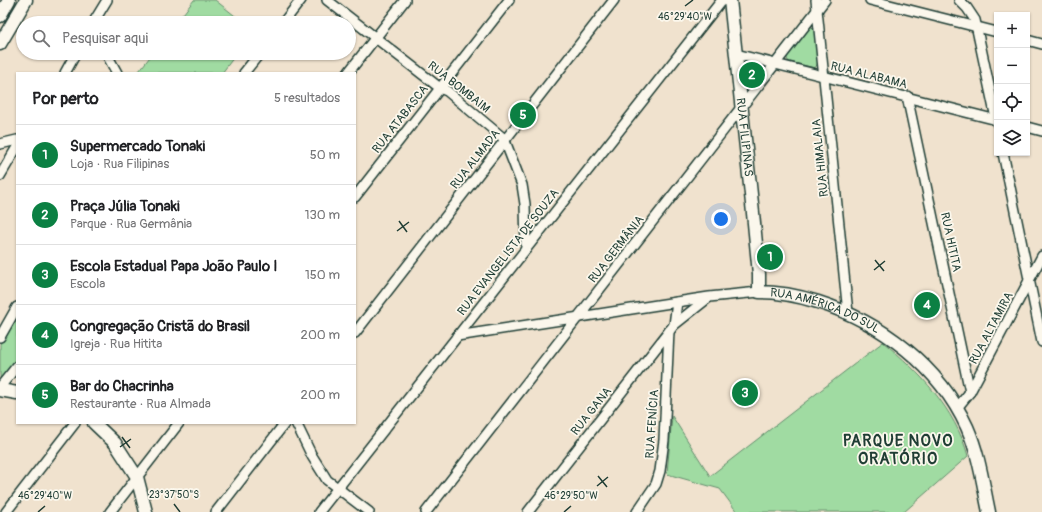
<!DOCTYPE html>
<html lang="pt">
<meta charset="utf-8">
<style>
body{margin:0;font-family:Pangolin,sans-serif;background:#f6f6f6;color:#202124}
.controls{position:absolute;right:12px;top:12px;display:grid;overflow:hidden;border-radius:0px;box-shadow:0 1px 3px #0004}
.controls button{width:36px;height:36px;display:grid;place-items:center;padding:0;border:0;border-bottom:1px solid #e0e0e0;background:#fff;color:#202124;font:20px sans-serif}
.you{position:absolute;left:721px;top:219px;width:14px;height:14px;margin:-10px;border:3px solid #fff;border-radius:50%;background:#1a73e8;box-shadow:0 0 0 6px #1a73e833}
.badge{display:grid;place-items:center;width:26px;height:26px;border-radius:50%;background:#0b8043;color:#fff;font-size:13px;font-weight:700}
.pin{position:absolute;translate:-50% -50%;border:2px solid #fff;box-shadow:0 1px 4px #0006}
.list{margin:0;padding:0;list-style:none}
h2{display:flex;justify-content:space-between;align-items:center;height:52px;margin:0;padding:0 16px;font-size:17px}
h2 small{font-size:13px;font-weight:400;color:#757577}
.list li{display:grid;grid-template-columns:26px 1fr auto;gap:12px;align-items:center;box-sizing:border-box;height:60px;padding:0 16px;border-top:1px solid #e0e0e0}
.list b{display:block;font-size:15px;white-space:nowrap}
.list p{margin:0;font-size:13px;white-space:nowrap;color:#757577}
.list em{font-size:13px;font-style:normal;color:#757577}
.icon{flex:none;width:22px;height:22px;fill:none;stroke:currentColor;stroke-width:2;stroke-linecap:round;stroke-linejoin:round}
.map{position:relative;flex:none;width:1042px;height:512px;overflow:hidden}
.search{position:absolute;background:#fff;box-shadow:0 1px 3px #0004;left:16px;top:16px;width:340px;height:44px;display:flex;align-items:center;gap:10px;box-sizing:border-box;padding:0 14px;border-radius:22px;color:#757577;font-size:15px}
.panel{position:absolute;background:#fff;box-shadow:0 1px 3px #0004;left:16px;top:72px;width:340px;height:352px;border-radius:0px}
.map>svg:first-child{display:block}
</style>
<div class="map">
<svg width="1042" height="512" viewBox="0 0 1042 512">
<rect width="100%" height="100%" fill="#f0e2ce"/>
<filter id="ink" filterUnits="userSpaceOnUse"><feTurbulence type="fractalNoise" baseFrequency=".025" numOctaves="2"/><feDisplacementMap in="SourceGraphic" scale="8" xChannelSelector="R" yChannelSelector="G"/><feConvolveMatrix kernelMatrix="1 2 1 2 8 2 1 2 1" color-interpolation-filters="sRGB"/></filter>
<g filter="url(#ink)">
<g fill="#a0dba2" stroke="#608c6b">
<polygon points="194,0 215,0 244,23 176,23"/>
<polygon points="810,27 812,27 815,30 818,63 815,68 789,62 787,59 787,55"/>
<polygon points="153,53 237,53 222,73 141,73 139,71"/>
<polygon points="744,60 767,67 753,85 749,87 744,85 742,62"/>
<polygon points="17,314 17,358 0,380 0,344"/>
<path d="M883,342C920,372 955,409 968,456L904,512H737L720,489L667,474L672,416L710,476Z"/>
</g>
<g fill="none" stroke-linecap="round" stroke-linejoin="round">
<g stroke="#1f3d34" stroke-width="12">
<g id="street">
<polyline points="327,0 440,88 447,91 502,137 505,141 522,185 525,204 526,249"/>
<polyline points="816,0 848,313"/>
<polyline points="870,0 997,32"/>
<polyline points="959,0 967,8 975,20 997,123"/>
<polyline points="93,23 107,0"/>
<polyline points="283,23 301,0"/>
<polyline points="1027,40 1042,44"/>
<polyline points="106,53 117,73"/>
<polyline points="736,54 997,120"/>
<polyline points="65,73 76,53"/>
<polyline points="244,73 260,53"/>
<polyline points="348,73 405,0"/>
<polyline points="907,96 970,392"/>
<polyline points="1027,127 1042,131"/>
<polyline points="0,144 17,140"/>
<polyline points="1003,153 1042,342"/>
<polyline points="0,176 17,147"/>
<polyline points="355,197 509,0"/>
<polyline points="674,325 677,302"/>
<polyline points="355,333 614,0"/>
<polyline points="457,336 709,297 759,292"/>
<polyline points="0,337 17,307"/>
<polyline points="0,387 17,366"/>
<polyline points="957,408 970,392 1042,256"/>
<polyline points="296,423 312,456 327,480 369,512"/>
<polyline points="6,512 75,423"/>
<polyline points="110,512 179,423"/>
<polyline points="216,512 285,423"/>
<polyline points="319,512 722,0"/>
<polyline points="426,512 825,0"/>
<polyline points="528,512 674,325 708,298"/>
<polyline points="637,512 656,484 660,471 664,440 669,331"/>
</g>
</g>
<g stroke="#1f3d34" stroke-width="15">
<g id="secondary">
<path id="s1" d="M730,0L753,213L759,274V292C779,292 799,296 818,302C881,322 939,366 967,427C979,454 983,484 989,512"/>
<polyline points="0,16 9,0"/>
<polyline points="0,44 26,0"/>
<polyline points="0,390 17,393"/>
<polyline points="94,423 115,443 137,477 146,512"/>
</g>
</g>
<use href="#street" stroke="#fbf7ec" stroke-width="9"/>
<use href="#secondary" stroke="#fbf7ec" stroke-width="12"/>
</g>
</g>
<path fill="none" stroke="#1f3d34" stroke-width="1.5" d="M685,6L693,0M399,221L407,232M397,231L409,222M875,260L884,271M874,270L885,261M122,437L130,448M120,447L131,439M598,476L607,487M597,486L608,477M174,504L180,512M38,512L45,506M564,512L571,506"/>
<g text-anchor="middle" stroke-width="3.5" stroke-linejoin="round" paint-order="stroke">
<g font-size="12" fill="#1f3d34" stroke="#fbf7ec">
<text transform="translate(869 75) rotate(14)" y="4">RUA ALABAMA</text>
<text transform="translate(459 87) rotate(38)" y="4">RUA BOMBAIM</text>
<text transform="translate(400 119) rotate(-52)" y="4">RUA ATABASCA</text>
<text dy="4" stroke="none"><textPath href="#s1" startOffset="138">RUA FILIPINAS</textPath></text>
<text transform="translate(820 158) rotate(-96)" y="4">RUA HIMALAIA</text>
<text transform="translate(475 159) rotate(-52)" y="4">RUA ALMADA</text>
<text transform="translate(951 242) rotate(78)" y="4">RUA HITITA</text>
<text transform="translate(616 249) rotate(-52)" y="4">RUA GERMÂNIA</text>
<text transform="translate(508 252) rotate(-52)" y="4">RUA EVANGELISTA DE SOUZA</text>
<text dy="4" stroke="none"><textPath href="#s1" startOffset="363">RUA AMÉRICA DO SUL</textPath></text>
<text transform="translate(991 328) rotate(-62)" y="4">RUA ALTAMIRA</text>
<text transform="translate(591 411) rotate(-52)" y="4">RUA GANA</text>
<text transform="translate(652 424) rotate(-86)" y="4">RUA FENÍCIA</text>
</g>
<g font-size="16" font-weight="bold" letter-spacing="1" fill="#1f3d34" stroke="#fbf7ec">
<text x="898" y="446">PARQUE NOVO<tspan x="898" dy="18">ORATÓRIO</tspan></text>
</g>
</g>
<g font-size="10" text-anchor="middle" fill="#1f3d34" stroke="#fbf7ec" stroke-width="3.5" stroke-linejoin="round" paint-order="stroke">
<text x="685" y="20">46°29'40"W</text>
<text x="174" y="498">23°37'50"S</text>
<text x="45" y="499">46°29'40"W</text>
<text x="571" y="499">46°29'50"W</text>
</g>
</svg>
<div class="controls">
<button>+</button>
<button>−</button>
<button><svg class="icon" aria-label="locate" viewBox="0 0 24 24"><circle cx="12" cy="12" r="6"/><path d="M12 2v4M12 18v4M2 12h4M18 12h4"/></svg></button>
<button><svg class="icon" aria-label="layers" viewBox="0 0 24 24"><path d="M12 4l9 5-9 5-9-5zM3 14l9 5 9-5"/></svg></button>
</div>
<div class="you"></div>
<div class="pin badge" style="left:770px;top:257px">1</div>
<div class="pin badge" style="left:752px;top:75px">2</div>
<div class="pin badge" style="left:745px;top:393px">3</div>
<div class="pin badge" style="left:927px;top:305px">4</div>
<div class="pin badge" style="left:523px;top:115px">5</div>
<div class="search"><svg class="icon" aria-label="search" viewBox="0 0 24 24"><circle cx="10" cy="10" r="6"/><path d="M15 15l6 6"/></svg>Pesquisar aqui</div>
<section class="panel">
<h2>Por perto<small>5 resultados</small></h2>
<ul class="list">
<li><span class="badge">1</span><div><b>Supermercado Tonaki</b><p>Loja · Rua Filipinas</p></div><em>50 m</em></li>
<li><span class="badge">2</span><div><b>Praça Júlia Tonaki</b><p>Parque · Rua Germânia</p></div><em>130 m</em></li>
<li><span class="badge">3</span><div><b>Escola Estadual Papa João Paulo I</b><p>Escola</p></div><em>150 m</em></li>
<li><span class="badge">4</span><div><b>Congregação Cristã do Brasil</b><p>Igreja · Rua Hitita</p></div><em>200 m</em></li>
<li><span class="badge">5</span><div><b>Bar do Chacrinha</b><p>Restaurante · Rua Almada</p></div><em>200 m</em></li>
</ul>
</section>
</div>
